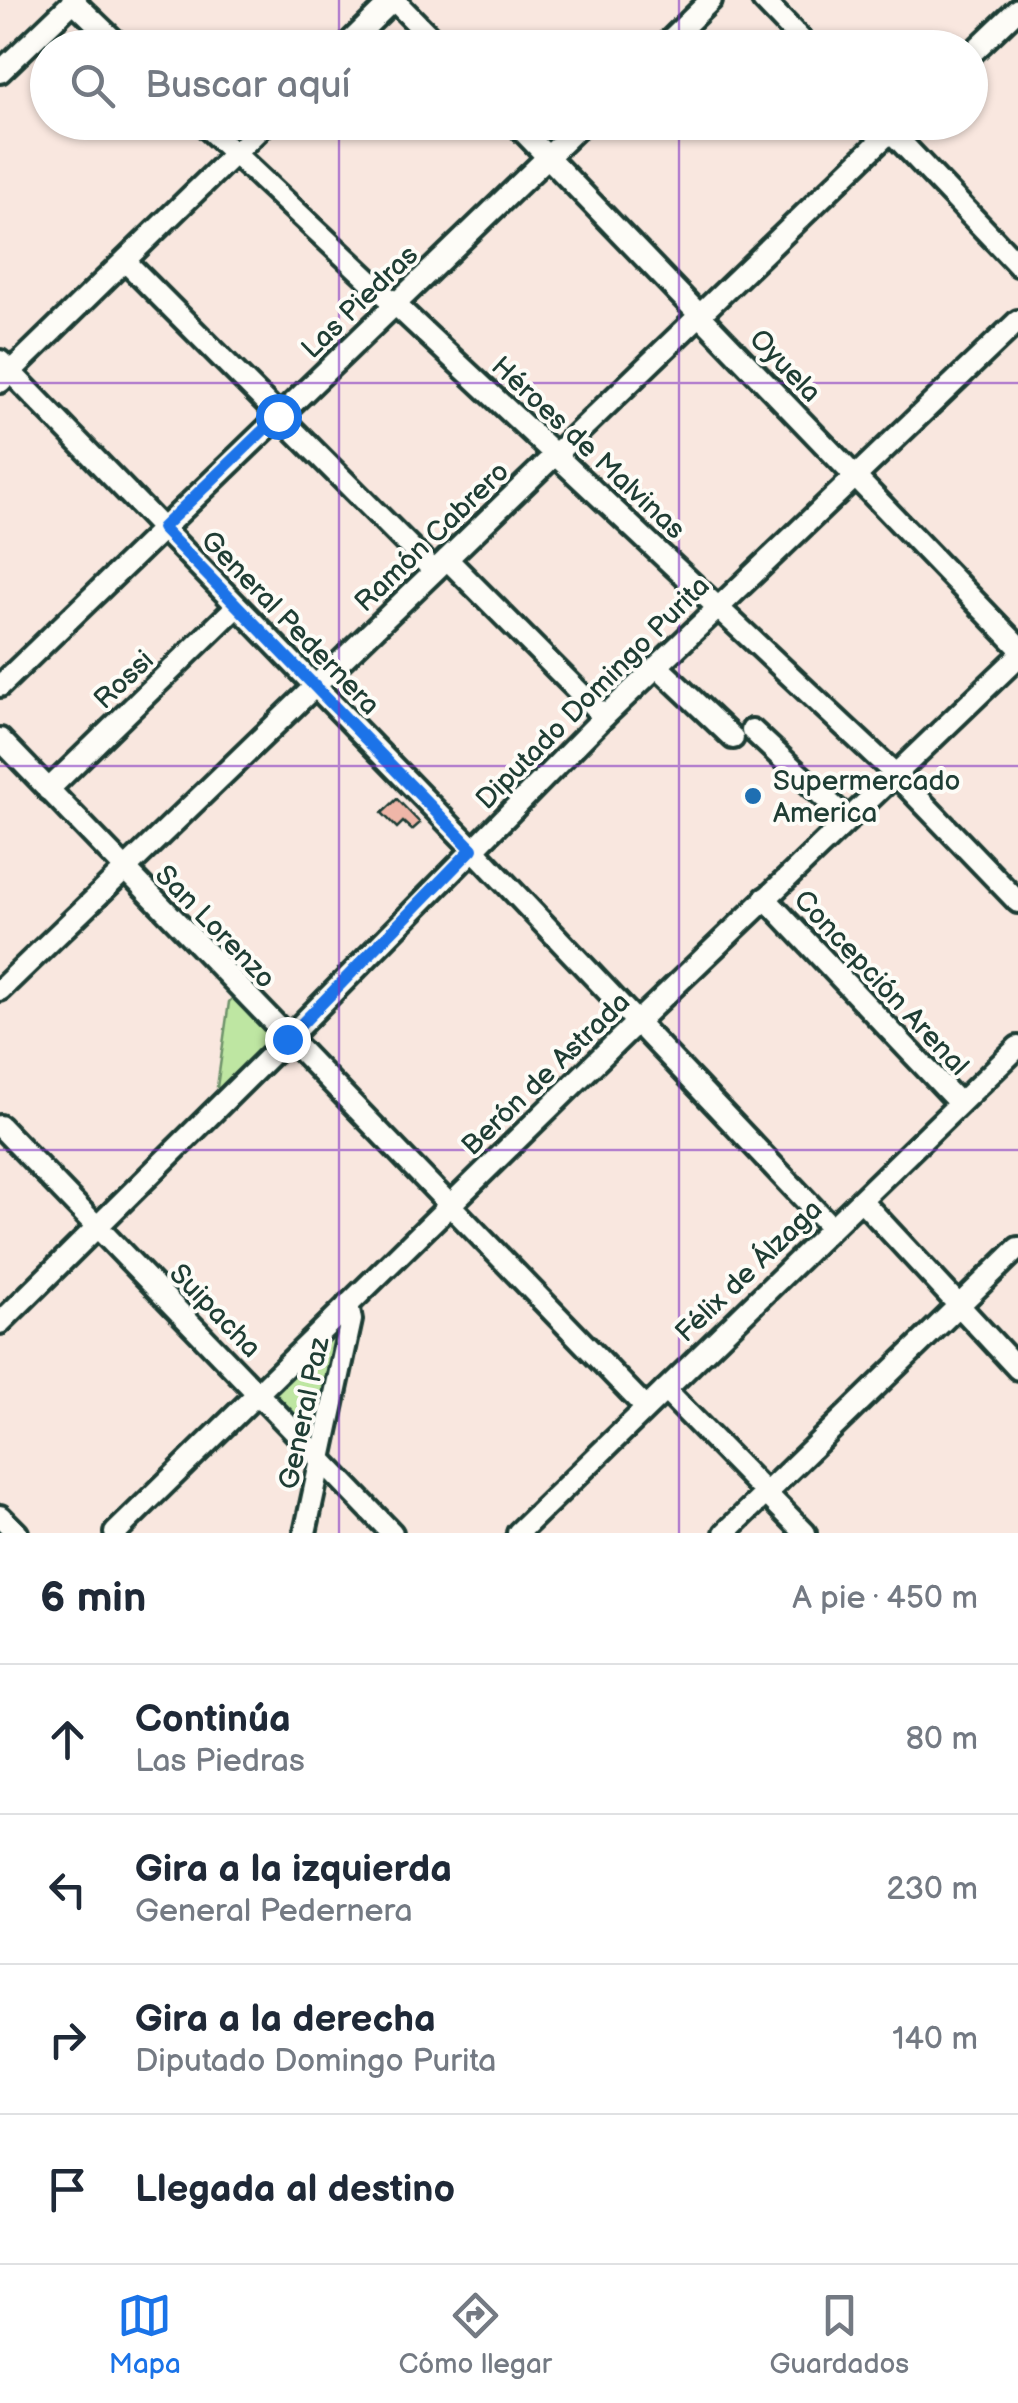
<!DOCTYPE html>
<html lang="es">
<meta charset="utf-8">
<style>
body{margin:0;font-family:"Balsamiq Sans",sans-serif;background:#f6f6f7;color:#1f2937}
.stop{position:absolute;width:30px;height:30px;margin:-22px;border:8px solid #1a73e8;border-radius:50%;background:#fff}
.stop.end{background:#1a73e8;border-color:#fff;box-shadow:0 2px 10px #0008}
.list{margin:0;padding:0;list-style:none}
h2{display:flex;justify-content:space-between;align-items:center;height:130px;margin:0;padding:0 40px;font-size:42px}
h2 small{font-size:32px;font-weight:400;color:#747a83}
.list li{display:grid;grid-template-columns:65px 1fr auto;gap:30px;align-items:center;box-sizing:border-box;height:150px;padding:0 40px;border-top:2px solid #e0e1e3}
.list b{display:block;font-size:38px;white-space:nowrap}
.list p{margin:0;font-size:32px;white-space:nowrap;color:#747a83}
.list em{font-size:32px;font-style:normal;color:#747a83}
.icon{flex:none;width:55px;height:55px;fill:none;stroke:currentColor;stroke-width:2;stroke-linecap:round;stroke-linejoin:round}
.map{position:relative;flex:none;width:1018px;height:1533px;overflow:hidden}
.search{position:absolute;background:#fff;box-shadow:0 2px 8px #0004;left:30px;right:30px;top:30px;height:110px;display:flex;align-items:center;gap:25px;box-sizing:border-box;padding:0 35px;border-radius:55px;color:#747a83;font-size:38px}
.sheet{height:730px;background:#fff}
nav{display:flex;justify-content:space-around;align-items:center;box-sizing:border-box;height:140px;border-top:2px solid #e0e1e3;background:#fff;font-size:28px;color:#747a83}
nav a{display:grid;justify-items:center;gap:5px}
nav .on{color:#1a73e8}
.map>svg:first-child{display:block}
</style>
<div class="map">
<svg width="1018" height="1533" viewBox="0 0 1018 1533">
<rect width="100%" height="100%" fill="#f9e7df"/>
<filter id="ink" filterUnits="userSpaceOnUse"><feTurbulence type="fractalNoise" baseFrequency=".01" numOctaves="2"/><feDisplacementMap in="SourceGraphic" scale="20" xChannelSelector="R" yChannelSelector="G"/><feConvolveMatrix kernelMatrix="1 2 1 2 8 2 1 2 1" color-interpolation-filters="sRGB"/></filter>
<g filter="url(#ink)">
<g fill="#bee6a2" stroke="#6e926b" stroke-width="2.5">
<polygon points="236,994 274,1037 273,1044 224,1093 217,1087 229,1002"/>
<polygon points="333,1329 344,1331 319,1440 313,1440 273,1400 274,1388"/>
</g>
<polygon fill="#efb6a8" stroke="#1f3d34" stroke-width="2.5" points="397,799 420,823 412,830 403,822 397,828 382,813"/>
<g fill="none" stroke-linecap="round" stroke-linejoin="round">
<g stroke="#1f3d34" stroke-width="28">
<g id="minor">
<polyline points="72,0 122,48"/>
<polyline points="394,0 441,48"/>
<polyline points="763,0 809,48"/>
<polyline points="344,48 393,0"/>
<polyline points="662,48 711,0"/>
<polyline points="970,55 1018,9"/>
<polyline points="0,72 75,0"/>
<polyline points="201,122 895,774 1018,902"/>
<polyline points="514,122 1018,646"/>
<polyline points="882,122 1018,265"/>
<polyline points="125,261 434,571"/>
<polyline points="0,361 473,849 830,1226"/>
<polyline points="0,382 267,122"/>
<polyline points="447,559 604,717"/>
<polyline points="657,666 733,738"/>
<polyline points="0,686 584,122"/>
<polyline points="752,730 848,820"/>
<polyline points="0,739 645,1407"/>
<polyline points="48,790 236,607"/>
<polyline points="765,898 959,1103"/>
<polyline points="0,990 900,122"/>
<polyline points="0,1126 392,1533"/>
<polyline points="861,1200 1018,1369"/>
<polyline points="0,1323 287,1039 604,717 1018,321"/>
<polyline points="665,1390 805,1533"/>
<polyline points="0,1516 17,1533"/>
<polyline points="115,1533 637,1022 1018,657"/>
<polyline points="305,1533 351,1320 348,1304"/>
<polyline points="518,1533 1018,1047"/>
<polyline points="725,1533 1018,1248"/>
</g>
</g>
<use href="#minor" stroke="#fdfcf7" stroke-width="20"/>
</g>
</g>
<g fill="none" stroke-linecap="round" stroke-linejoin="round" filter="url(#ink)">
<polyline stroke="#1a73e8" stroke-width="12" points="278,416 162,528 472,849 287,1039"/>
</g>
<path fill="none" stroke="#7b2cbf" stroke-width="2.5" stroke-opacity="0.55" d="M339,0V48M679,0V48M339,122V1533M679,122V1533M0,383H1018M0,766H1018M0,1150H1018"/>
<circle fill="#1f6fb2" stroke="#fdfcf7" stroke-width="4" cx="753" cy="796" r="10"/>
<g text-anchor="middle" stroke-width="8" stroke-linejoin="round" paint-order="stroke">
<g font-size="28" fill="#1f3d34" stroke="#fdfcf7">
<text transform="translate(359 301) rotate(-44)" y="10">Las Piedras</text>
<text transform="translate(786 365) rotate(46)" y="10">Oyuela</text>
<text transform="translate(589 447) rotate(43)" y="10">Héroes de Malvinas</text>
<text transform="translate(431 536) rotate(-44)" y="10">Ramón Cabrero</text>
<text transform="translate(291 622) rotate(46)" y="10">General Pedernera</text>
<text transform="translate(123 679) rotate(-44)" y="10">Rossi</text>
<text transform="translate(592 692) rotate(-45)" y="10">Diputado Domingo Purita</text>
<text transform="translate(216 926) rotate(46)" y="10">San Lorenzo</text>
<text transform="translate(882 982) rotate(47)" y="10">Concepción Arenal</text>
<text transform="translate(545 1073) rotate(-44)" y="10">Berón de Astrada</text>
<text transform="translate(748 1270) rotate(-44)" y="10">Félix de Álzaga</text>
<text transform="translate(216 1310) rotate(46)" y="10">Suipacha</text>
<text transform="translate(303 1413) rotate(-78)" y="10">General Paz</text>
</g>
<g font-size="28" fill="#1f3d34" stroke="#fdfcf7" text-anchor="start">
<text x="773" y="790">Supermercado<tspan x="773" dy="32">America</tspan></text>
</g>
</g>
</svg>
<div class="stop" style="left:278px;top:416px"></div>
<div class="stop end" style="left:287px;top:1039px"></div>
<div class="search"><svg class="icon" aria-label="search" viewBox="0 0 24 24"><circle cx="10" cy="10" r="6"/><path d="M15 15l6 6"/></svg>Buscar aquí</div>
</div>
<section class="sheet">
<h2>6 min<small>A pie · 450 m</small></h2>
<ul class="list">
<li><svg class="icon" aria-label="ahead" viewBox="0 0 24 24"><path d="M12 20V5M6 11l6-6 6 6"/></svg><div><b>Continúa</b><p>Las Piedras</p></div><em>80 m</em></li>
<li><svg class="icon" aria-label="left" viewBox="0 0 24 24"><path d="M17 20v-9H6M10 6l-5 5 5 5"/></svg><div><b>Gira a la izquierda</b><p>General Pedernera</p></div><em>230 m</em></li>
<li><svg class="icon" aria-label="right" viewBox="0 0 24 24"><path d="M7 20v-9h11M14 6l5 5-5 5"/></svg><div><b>Gira a la derecha</b><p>Diputado Domingo Purita</p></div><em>140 m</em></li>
<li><svg class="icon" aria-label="arrive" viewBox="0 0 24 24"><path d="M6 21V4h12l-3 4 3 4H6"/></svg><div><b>Llegada al destino</b></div></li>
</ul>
</section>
<nav>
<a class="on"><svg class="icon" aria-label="map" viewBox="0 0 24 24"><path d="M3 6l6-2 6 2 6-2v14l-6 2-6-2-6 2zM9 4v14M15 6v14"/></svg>Mapa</a>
<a><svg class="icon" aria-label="directions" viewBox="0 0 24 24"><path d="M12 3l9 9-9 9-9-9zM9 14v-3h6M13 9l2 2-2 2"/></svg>Cómo llegar</a>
<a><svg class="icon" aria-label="saved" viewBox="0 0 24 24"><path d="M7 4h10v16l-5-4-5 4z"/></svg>Guardados</a>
</nav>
